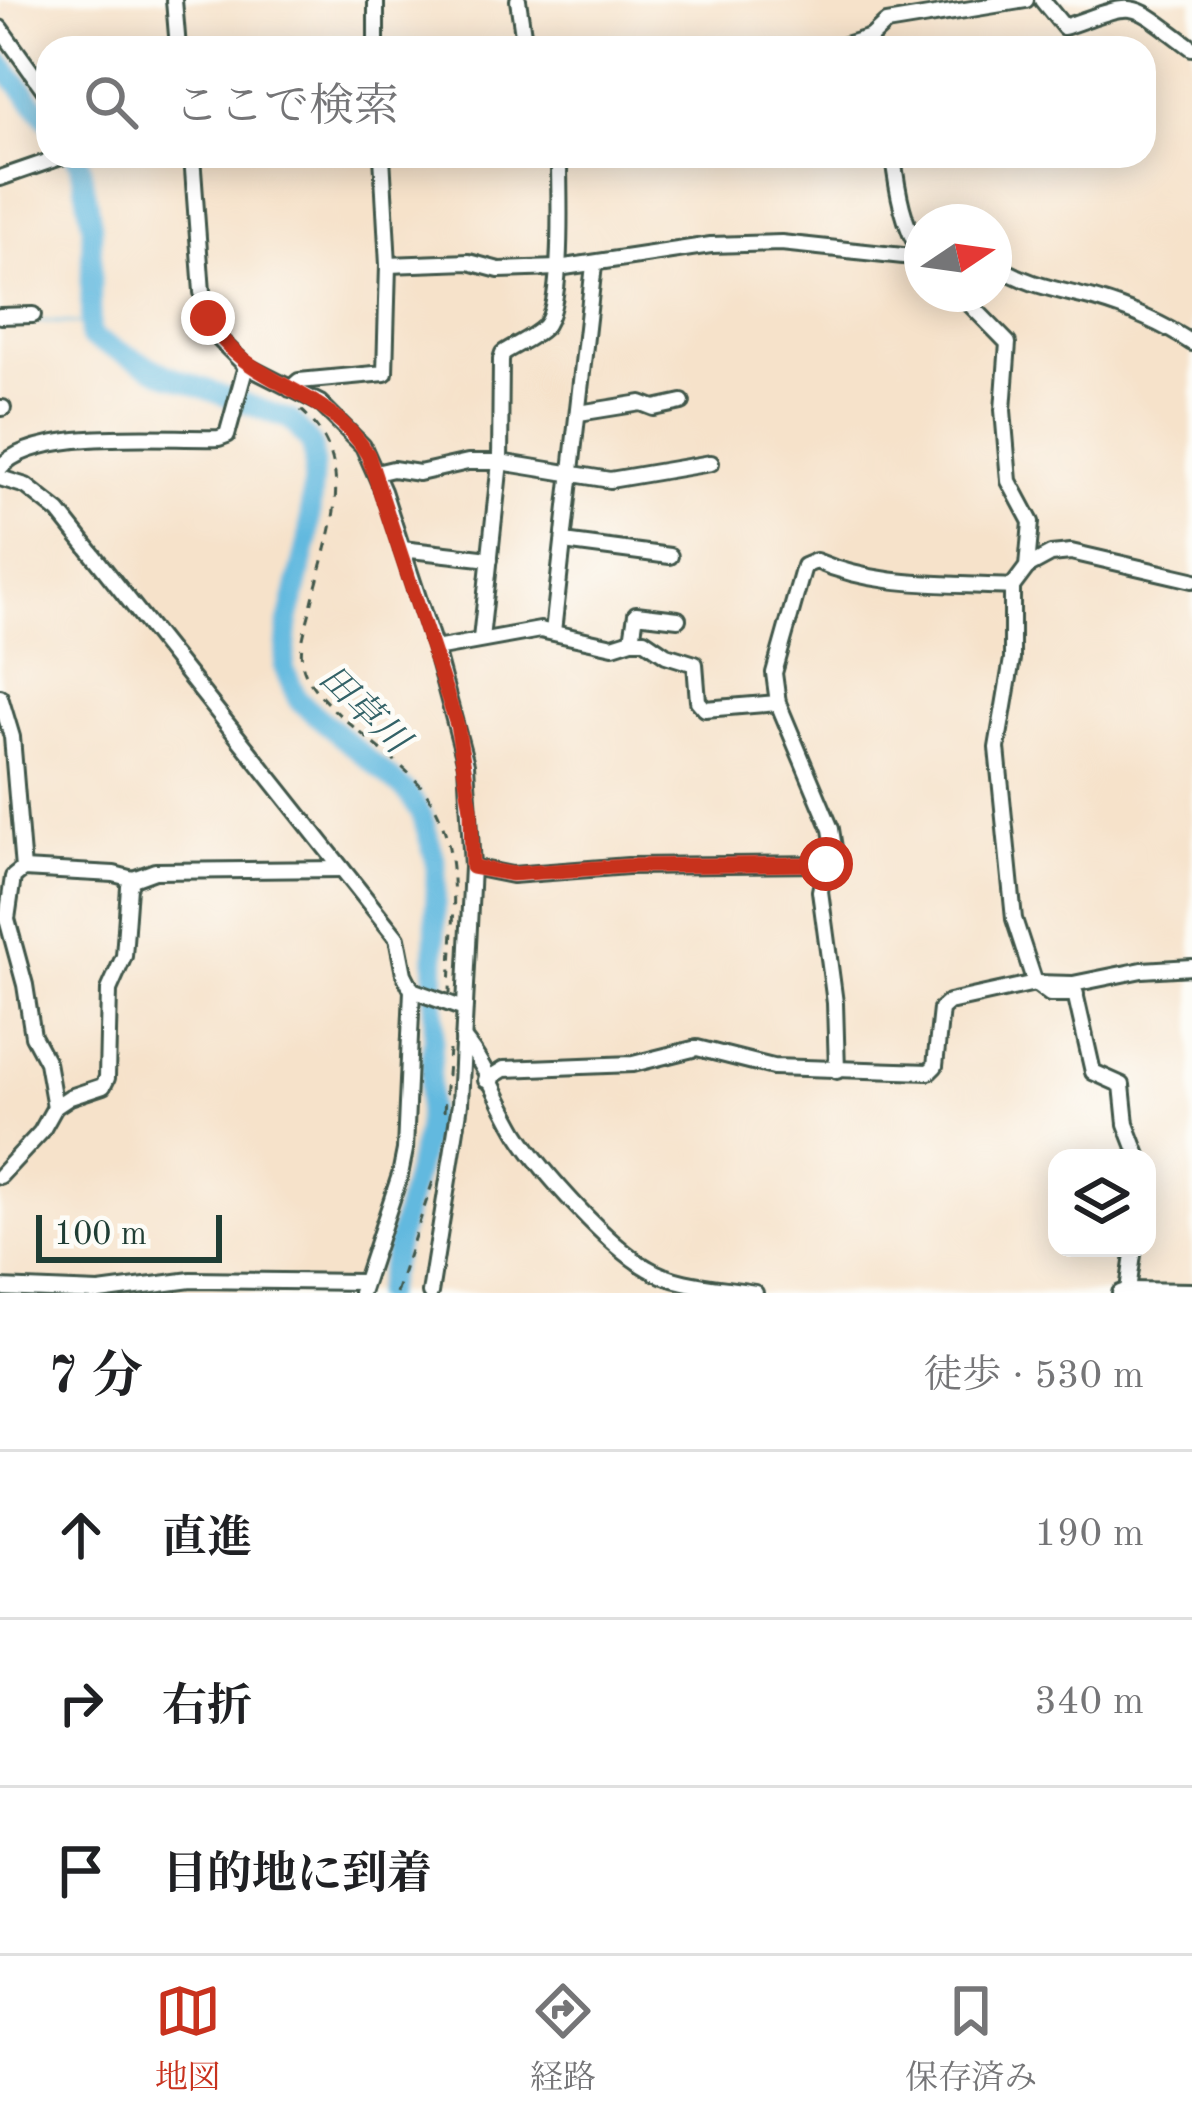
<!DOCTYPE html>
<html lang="ja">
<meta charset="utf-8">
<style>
body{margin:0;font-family:"Old Standard TT","Noto Serif JP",serif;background:#f6f6f6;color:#202124}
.controls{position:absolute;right:36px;bottom:36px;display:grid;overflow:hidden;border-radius:24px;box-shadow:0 6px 30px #0003}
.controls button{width:108px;height:108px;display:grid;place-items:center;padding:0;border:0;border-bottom:3px solid #e0e0e0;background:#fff;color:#202124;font:60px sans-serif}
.compass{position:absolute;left:904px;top:204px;width:108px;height:108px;border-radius:50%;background:#fff;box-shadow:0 6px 30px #0003;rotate:77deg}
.scale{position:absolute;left:36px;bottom:30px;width:186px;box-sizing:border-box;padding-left:12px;border:6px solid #1f3d34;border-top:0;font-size:33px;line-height:42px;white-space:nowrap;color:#1f3d34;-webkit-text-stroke:9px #fdfcf7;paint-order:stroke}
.stop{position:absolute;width:36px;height:36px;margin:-27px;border:9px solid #c8321e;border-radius:50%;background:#fff}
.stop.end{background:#c8321e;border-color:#fff;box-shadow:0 3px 12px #0008}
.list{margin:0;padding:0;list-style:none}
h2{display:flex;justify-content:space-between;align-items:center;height:156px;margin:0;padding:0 48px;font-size:51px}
h2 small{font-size:39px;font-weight:400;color:#757577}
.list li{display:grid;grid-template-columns:78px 1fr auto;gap:36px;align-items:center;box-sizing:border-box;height:168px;padding:0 48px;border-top:3px solid #e0e0e0}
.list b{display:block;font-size:45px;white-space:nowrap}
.list em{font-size:39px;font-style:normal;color:#757577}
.icon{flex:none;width:66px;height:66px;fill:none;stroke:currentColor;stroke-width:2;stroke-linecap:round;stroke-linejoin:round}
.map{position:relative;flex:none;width:1192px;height:1293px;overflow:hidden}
.search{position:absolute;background:#fff;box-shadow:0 6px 30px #0003;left:36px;right:36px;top:36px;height:132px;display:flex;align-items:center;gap:30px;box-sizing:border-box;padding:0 42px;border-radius:36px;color:#757577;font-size:45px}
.sheet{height:660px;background:#fff}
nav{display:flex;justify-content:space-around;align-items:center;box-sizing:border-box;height:168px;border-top:3px solid #e0e0e0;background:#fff;font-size:33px;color:#757577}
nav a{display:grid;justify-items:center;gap:6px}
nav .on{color:#c8321e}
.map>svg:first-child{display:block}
</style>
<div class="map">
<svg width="1192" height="1293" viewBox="0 0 1192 1293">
<rect width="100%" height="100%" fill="#fdfcf7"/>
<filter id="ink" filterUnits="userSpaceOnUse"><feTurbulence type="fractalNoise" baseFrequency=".00833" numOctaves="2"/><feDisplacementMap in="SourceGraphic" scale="24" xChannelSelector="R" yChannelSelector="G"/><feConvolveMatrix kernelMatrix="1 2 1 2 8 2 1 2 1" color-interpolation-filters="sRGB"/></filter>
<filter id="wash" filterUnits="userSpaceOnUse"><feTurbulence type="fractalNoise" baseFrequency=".004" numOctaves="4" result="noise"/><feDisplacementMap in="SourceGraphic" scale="48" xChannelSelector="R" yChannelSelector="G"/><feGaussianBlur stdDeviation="2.7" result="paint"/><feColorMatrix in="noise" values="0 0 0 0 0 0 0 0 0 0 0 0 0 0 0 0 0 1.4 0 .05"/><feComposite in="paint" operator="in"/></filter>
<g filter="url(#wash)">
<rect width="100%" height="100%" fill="#f6e2ca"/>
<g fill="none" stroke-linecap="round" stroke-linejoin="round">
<polyline stroke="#62b9df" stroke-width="3" points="32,321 87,324"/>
<g stroke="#62b9df" stroke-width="21">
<polyline points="0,62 48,120"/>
<polyline points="75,156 80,163 92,226 90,337 167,375 291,420 312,445 314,464 308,540 288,624 284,668 298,700 408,793 422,815 436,863 434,1028 426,1133 384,1293"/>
</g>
</g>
</g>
<g filter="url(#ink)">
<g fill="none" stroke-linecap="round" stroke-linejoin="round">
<g stroke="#3f564a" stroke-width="20">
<g id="minor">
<polyline points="174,0 178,48"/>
<polyline points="376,0 376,48"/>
<polyline points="518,0 525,48"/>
<path d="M1042,0L1064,27C1141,0 1127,0 1192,48"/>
<polyline points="0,28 48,95"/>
<polyline points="786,48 814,48"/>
<polyline points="835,48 871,37 886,23 1026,0"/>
<polyline points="192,156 202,292 208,318 219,339 246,366 320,403 363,446 383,491 435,649 466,764 472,867 460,1104 430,1293"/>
<polyline points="382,156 388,265 469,262 499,270 558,268 711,245 781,243 922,258"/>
<path d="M893,156C897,189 903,227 922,254"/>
<polyline points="0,178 64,156"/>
<path d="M994,264C1029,286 1055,289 1094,299C1129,309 1162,323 1192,343"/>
<polyline points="960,294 1008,343 1003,410 1009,481 1031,522 1027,567 1012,587 1012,659 997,748 1014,919 1035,983 1050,994 1076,994"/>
<polyline points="0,316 33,315"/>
<polyline points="290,389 299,381 385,373 388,265"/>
<polyline points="0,408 3,408"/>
<polyline points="579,413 641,403 654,408 682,402"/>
<path d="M0,468C34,426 167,440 219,438L227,435L246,366"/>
<polyline points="376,473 393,469 419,473 468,462 500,462 610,480 711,463"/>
<polyline points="0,478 26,486 59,512 397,938 404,974 412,990 405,1150 400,1175 361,1293"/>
<polyline points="564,542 670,556"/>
<polyline points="402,549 490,559"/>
<polyline points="1027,567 1051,554 1071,552 1192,580"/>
<polyline points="553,632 594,265"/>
<path d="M481,639L500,462L501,359L503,353C515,345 534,337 544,327C564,306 559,195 559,163L563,156"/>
<polyline points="632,640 644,640 666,655 695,664 698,701 705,709 778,703"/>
<polyline points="435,649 540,630 613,646 632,640 636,614 678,619"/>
<polyline points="0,697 12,737 23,869"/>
<polyline points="826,864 820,891 835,1003 837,1071"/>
<path d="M472,867L512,875L628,866L826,864L835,854L831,829L778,703L774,673L804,566L816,561C879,588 944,583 1012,587"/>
<polyline points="1073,984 1142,970 1192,967"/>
<polyline points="412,990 464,1009"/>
<path d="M463,1038C486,1065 499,1103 518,1134C542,1172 609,1246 647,1268C676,1286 721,1287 755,1293"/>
<polyline points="486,1080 504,1069 633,1064 697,1048 773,1067 929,1072 935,1066 941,1009 949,1002 1035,983 1073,984 1093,1072 1122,1085 1126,1124 1139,1158"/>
<polyline points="55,1107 47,1062 33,1036 25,985 7,919 13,877 23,869 114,874 133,879"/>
<polyline points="0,1176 41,1132 55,1107 70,1097 103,1086 107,1078 109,990 124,956 129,887 133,879 155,871 342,869"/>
<polyline points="0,1288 99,1292 191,1280 364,1282"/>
<polyline points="1128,1290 1134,1248"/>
<polyline points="1120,1293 1128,1290 1192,1291"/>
</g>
</g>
<g stroke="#3f564a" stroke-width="3" stroke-dasharray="9 9" stroke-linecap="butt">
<path d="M301,410C363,464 326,539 311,607C307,625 299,644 302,662C308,706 400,754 427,794C466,850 451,929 450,993"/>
<polyline points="444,1112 449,1050"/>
<polyline points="396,1293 433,1181"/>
</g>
<use href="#minor" stroke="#fff" stroke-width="14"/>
</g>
</g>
<g fill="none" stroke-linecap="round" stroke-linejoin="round" filter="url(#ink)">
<path stroke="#c8321e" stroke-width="15" d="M208,318C246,389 328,385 368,455L457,725L471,809L472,867L512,874L628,866L826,864"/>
</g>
<g text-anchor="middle" stroke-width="9" stroke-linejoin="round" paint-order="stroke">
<g font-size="36" font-style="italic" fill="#336267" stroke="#fdfcf7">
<text transform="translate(365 708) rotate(44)" y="13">田草川</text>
</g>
</g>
</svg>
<div class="controls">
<button><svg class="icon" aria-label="layers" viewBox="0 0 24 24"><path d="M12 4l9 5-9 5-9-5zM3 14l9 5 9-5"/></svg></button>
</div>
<svg class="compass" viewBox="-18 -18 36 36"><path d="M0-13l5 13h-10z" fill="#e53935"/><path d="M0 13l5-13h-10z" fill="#757577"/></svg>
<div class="scale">100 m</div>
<div class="stop" style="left:826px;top:864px"></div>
<div class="stop end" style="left:208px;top:318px"></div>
<div class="search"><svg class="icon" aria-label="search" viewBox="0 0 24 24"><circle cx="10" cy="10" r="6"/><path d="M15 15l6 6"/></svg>ここで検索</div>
</div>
<section class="sheet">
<h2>7 分<small>徒歩 · 530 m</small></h2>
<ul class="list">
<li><svg class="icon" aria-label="ahead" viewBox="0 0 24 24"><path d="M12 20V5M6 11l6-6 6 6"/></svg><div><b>直進</b></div><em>190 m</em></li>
<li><svg class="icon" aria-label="right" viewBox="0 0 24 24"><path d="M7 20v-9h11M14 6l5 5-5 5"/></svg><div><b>右折</b></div><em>340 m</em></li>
<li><svg class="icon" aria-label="arrive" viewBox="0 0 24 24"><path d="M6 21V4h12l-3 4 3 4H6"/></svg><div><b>目的地に到着</b></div></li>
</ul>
</section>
<nav>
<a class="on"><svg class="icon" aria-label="map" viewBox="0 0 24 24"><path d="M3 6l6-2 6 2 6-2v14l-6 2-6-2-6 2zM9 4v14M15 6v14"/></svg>地図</a>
<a><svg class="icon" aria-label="directions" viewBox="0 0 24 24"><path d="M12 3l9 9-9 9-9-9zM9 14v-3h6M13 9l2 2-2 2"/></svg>経路</a>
<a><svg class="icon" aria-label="saved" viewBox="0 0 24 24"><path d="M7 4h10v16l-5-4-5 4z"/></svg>保存済み</a>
</nav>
